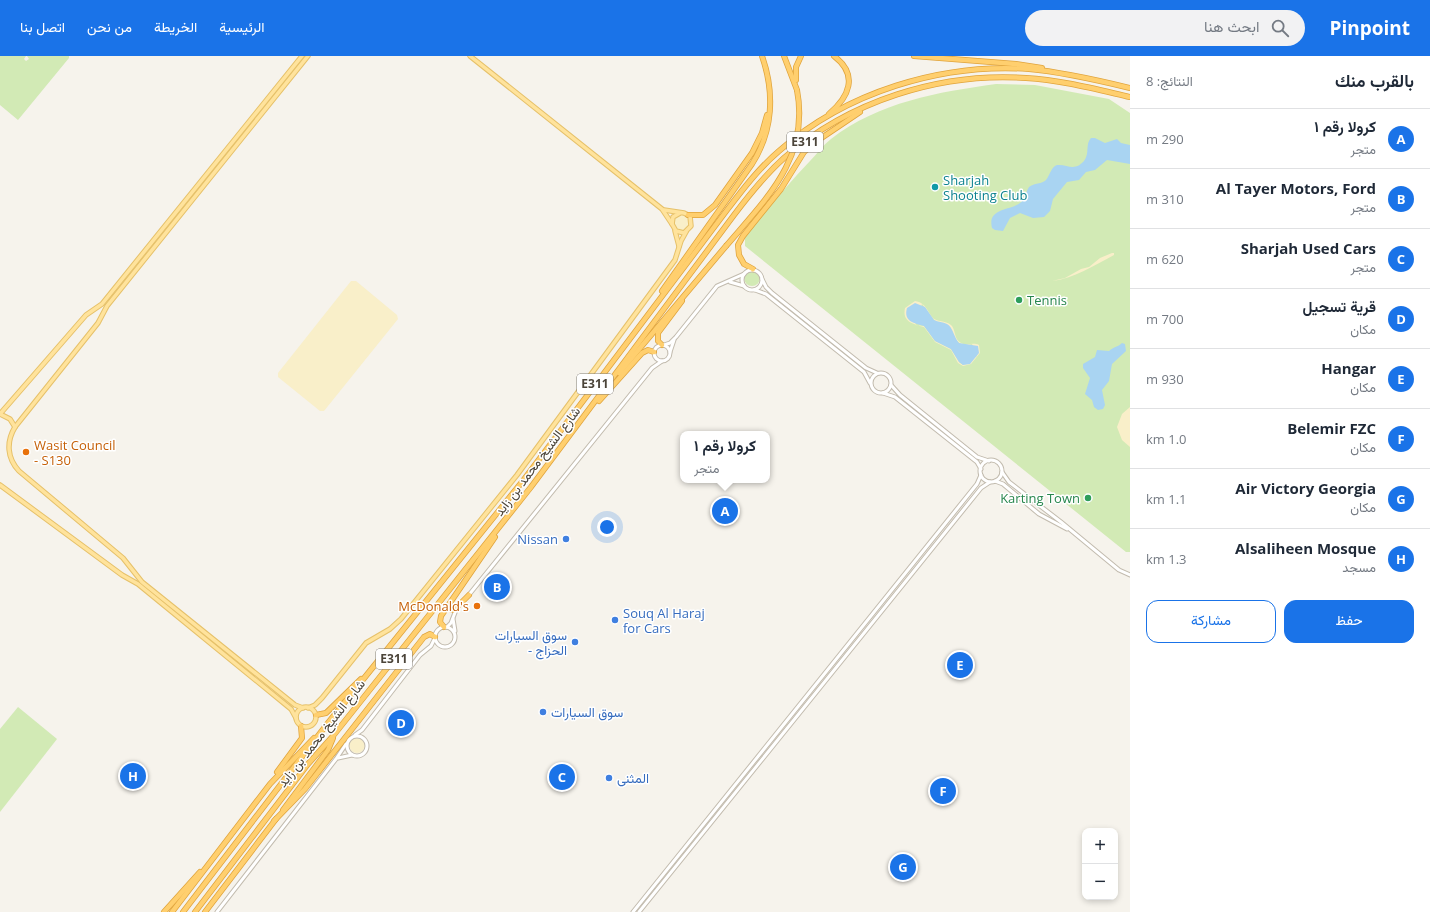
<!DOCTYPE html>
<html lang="ar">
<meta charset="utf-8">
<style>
body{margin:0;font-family:"Open Sans",Vazirmatn,sans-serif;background:#f2f2f3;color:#1f2937;direction:rtl}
.controls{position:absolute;right:12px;bottom:12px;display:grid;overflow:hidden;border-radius:8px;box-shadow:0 2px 6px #0003}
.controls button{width:36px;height:36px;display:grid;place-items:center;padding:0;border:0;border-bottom:1px solid #e0e1e3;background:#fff;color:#1f2937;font:20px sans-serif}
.you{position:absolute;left:607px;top:471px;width:14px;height:14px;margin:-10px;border:3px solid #fff;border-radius:50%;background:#1a73e8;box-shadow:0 0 0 6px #1a73e833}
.badge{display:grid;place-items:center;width:26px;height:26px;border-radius:50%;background:#1a73e8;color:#fff;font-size:13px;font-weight:700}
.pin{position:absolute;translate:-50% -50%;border:2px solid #fff;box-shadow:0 1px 4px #0006}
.popup{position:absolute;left:680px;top:375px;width:90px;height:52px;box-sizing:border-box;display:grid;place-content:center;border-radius:8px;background:#fff;filter:drop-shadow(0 1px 3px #0005);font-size:13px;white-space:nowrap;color:#747a83}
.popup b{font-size:15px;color:#1f2937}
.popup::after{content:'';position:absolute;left:50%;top:100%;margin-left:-8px;border:8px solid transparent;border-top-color:#fff}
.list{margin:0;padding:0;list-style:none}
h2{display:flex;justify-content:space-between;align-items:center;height:52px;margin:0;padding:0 16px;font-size:17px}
h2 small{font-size:13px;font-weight:400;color:#747a83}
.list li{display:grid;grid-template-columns:26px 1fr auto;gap:12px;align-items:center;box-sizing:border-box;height:60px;padding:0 16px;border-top:1px solid #e0e1e3}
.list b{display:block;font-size:15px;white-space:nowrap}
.list p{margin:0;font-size:13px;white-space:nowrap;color:#747a83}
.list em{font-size:13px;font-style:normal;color:#747a83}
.actions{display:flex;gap:8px;padding:12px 16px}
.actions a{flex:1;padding:9px 0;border:1px solid #1a73e8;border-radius:12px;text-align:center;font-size:14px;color:#1a73e8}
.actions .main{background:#1a73e8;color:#fff}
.icon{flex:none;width:22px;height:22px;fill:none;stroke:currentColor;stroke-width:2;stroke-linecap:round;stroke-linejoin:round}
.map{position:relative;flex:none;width:1130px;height:856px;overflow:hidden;direction:ltr}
header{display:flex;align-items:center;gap:24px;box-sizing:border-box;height:56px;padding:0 20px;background:#1a73e8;color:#fff}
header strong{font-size:19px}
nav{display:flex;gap:22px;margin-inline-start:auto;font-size:14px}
.search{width:280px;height:36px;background:#f2f2f3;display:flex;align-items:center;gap:10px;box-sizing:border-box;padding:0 14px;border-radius:22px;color:#747a83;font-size:15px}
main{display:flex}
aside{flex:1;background:#fff}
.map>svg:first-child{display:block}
</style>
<header>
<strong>Pinpoint</strong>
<div class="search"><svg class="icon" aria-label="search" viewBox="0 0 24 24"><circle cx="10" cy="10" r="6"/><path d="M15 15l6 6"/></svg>ابحث هنا</div>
<nav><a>الرئيسية</a><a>الخريطة</a><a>من نحن</a><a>اتصل بنا</a></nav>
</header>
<main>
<aside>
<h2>بالقرب منك<small>النتائج: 8</small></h2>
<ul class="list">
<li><span class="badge">A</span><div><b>كرولا رقم ١</b><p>متجر</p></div><em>290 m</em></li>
<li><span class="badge">B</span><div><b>Al Tayer Motors, Ford</b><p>متجر</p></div><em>310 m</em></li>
<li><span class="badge">C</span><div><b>Sharjah Used Cars</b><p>متجر</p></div><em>620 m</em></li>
<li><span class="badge">D</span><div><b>قرية تسجيل</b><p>مكان</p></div><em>700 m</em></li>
<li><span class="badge">E</span><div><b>Hangar</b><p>مكان</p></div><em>930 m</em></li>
<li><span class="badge">F</span><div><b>Belemir FZC</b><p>مكان</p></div><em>1.0 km</em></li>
<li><span class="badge">G</span><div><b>Air Victory Georgia</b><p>مكان</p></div><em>1.1 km</em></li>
<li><span class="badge">H</span><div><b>Alsaliheen Mosque</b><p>مسجد</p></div><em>1.3 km</em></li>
</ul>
<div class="actions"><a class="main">حفظ</a><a>مشاركة</a></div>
</aside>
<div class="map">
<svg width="1130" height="856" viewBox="0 0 1130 856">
<rect width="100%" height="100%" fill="#f6f3ec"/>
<g fill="#d2eab5">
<polygon points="0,0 26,0 24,3 26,5 29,3 27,0 69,0 69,2 18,64 0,49"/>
<path d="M996,28L1035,29L1109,43L1130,57V496H1126L745,190V181C766,155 787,129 810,105C817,98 823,89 831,83C879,46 938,36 996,28Z"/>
<circle cx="752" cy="222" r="8"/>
<polygon points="18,651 57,683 0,756 0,673"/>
</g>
<g fill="#f9efc9" fill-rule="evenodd">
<circle cx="682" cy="167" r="8"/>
<path d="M1112,197H1114V199C1095,209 1073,223 1052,225L1065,222L1081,213L1089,211L1100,202Z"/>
<polygon points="351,225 356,225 397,259 398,263 324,355 320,355 278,321 278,317"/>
<path d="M915,245C927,247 927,256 934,263C940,266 948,265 952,270C956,276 954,283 961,287C966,290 973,286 979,289L980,297L971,308L963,310L958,307L951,294L935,286L924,271C913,268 902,266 905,252ZM922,248L934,264L952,275C955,286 961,291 972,288L977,300L963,309L959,306L951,293L935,285L924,270L915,269Z"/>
<polygon points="1130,351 1130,391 1122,384 1117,371 1122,358"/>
<circle cx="357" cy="689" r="8"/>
</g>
<g fill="#a9d4f2">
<path d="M1091,82H1095L1105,87L1117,83L1121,87L1130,89V108L1107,104L1095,114L1086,116L1079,124L1067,126L1053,143L1050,155L1044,161L1033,162L1020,157L1010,162L1003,175L995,174L992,172C987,152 1010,155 1020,147C1026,143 1025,137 1029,131C1034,127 1042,128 1046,124C1050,119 1051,111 1057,109C1068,108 1074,116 1084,105C1090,97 1085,88 1091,82Z"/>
<path d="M915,247L925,251L934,264C938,266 943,266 947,268C953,271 954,282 959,287L978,290L979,297L970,308L963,309L959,306L951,293L935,285L924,270C915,267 903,266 907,252Z"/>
<path d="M1122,287L1125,288L1126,295L1112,308L1109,325L1102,334L1105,349L1103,353L1098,354L1094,351L1092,344L1085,338L1090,322L1083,312V308L1095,301L1097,294L1109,295C1113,291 1118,291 1122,287Z"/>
</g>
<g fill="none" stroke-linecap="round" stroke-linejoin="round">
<g stroke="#c2bbae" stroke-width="5">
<g id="minor">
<circle cx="752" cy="224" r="10"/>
<polyline points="762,223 766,231 772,237 866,312 877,317"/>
<polyline points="730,226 744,230"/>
<polyline points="755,234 766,238 864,316 870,327"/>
<polyline points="664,289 670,287 676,281 717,230 744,218"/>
<circle cx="662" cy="297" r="8"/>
<polyline points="670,296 674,284"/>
<circle cx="881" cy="327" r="10"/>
<polyline points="891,329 900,339 977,401 989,405"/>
<polyline points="883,337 895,341 977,406 981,413"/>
<circle cx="991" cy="415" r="11"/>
<polyline points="1002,416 1009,426 1061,466 1119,514 1130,519"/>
<polyline points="995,425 1003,428 1039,458 1067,473"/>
<polyline points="468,540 652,312 662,305"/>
<polyline points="453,563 455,575"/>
<circle cx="445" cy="581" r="10"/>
<polyline points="447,571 451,567 456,554"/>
<polyline points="355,679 362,674 420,599 431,590 435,582"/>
<circle cx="357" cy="690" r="10"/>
<polyline points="338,702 352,699"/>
<polyline points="217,856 336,703 346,688"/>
<polyline points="633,856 977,428 981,419"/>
<polyline points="639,856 981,432 990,426"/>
</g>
</g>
<g stroke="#e6c16a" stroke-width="5.5">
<g id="major">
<polyline points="470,0 662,153 672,168"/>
<polyline points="664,154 684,157 690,160 691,170 684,177 676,175 672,168 673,161 680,157"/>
<polyline points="675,175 679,190"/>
<polyline points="0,358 86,259 102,248 302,0"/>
<polyline points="0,358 10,363 15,371"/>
<polyline points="0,429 122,519 138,528 291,653 296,662"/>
<circle cx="306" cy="661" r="10"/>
<path d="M303,652L295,649L142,526L123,502L19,415C7,402 6,386 15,371L98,267L107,250L308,0"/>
<polyline points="308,652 315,649 322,642 366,587 390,573 401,563 517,419 675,204 681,185 686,176"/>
</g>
</g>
<g stroke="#e0a43c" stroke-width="6">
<g id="highway">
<polyline points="784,0 797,34"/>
<polyline points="914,0 1016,8 1042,12"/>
<polyline points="796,24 796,11 801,0"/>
<path d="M829,58C849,41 859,19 834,0"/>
<polyline points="688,159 703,159 715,149 752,97 762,77 767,59"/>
<polyline points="753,213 744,208 739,199 738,189 743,180 781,133 804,96 817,85 860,56"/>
<path d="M662,235L752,108C773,75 775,37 762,0"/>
<polyline points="662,289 658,285 658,277 682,245"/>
<polyline points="619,317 726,190"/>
<polyline points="599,345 642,297 648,294 654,296"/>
<polyline points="449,550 449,553 454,554 469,539"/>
<polyline points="444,571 440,566 441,560 495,481"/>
<polyline points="316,659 326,657 361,623"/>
<polyline points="277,716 302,682 301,670"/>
<polyline points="283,754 328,694 333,682"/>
<polyline points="274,765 305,733 424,581 430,578 435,581"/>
<polyline points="164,856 200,816"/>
<polyline points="172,856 270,728 314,682"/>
<path d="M183,856L324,672L522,426L727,154C743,133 759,112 779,95C846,36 941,7 1029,13C1063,16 1097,24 1130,32"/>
<path d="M195,856L308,708L333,680L531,431L734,159C749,139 765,119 784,102C849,45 940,16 1026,22C1061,24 1095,33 1130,41"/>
<polyline points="205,856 276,763"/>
</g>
</g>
<use href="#minor" stroke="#fff" stroke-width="3"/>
<use href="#major" stroke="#ffe39c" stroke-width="3.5"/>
<use href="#highway" stroke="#ffcf6e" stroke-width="4.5"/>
<g stroke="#e0a43c" stroke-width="6" stroke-linecap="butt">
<path id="highway-bridge" d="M726,190C766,143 810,102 797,34"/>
</g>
<use href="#highway-bridge" stroke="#ffcf6e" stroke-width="4.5"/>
</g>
<circle fill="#0f9aa8" stroke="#fff" stroke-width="1.5" cx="935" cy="131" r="4"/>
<g fill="#2e9e5b" stroke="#fff" stroke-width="1.5">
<circle cx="1019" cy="244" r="4"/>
<circle cx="1088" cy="442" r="4"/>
</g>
<g fill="#e8710a" stroke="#fff" stroke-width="1.5">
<circle cx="26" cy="396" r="4"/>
<circle cx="477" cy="550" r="4"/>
</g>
<g fill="#3f7fe0" stroke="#fff" stroke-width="1.5">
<circle cx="566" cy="483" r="4"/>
<circle cx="615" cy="564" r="4"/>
<circle cx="575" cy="586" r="4"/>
<circle cx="543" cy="656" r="4"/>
<circle cx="609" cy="722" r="4"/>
</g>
<g text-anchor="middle" stroke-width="3" stroke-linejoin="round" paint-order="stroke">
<g fill="#fff" stroke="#817c74" stroke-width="1">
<rect x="787" y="76" width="36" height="20" rx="3"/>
<rect x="577" y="318" width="36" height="20" rx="3"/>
<rect x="376" y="593" width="36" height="20" rx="3"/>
</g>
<g font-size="12" font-weight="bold" fill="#4b4439">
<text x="805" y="90">E311</text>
<text x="595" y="332">E311</text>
<text x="394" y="607">E311</text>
</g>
<g font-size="13" fill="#0d838f" stroke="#fff" text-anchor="start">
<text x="943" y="129">Sharjah<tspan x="943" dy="15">Shooting Club</tspan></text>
</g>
<g font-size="13" fill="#27864d" stroke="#fff" text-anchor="start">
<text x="1027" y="249">Tennis</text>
<text x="1080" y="447" text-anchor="end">Karting Town</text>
</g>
<g font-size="13" fill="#c56008" stroke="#fff" text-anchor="start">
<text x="34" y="394">Wasit Council<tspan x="34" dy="15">- S130</tspan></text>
<text x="469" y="555" text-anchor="end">McDonald's</text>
</g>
<g font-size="13" fill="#4b4439" stroke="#fff">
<text transform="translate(537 405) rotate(-53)" y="5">شارع الشيخ محمد بن زايد</text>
<text transform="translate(321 677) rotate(-52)" y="5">شارع الشيخ محمد بن زايد</text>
</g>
<g font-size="13" fill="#366cbe" stroke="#fff" text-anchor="start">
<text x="558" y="488" text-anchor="end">Nissan</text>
<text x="623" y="562">Souq Al Haraj<tspan x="623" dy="15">for Cars</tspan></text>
<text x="567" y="584" text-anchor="end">سوق السيارات<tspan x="567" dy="15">- الحزاج</tspan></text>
<text x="551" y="661">سوق السيارات</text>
<text x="617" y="727">المثنى</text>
</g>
</g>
</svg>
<div class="controls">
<button>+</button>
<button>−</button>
</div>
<div class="you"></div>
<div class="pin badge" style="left:725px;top:455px">A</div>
<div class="popup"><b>كرولا رقم ١</b>متجر</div>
<div class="pin badge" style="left:497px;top:531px">B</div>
<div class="pin badge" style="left:562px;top:721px">C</div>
<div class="pin badge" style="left:401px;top:667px">D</div>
<div class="pin badge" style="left:960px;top:609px">E</div>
<div class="pin badge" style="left:943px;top:735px">F</div>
<div class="pin badge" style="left:903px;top:811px">G</div>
<div class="pin badge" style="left:133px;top:720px">H</div>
</div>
</main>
